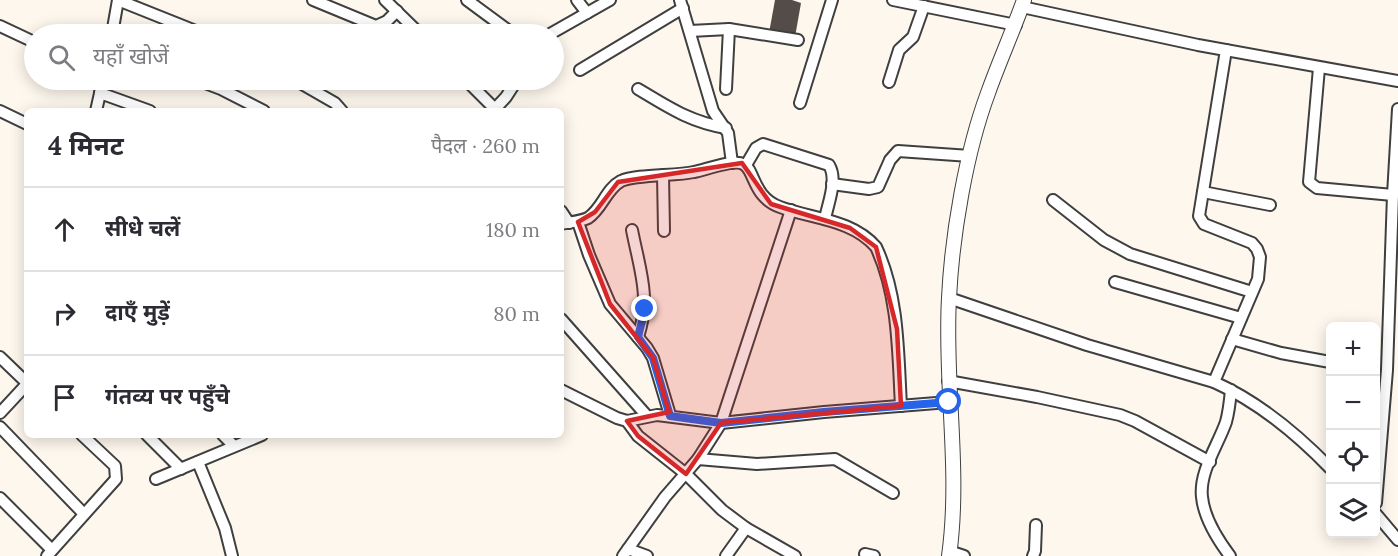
<!DOCTYPE html>
<html lang="hi">
<meta charset="utf-8">
<style>
body{margin:0;font-family:Lora,"Noto Sans Devanagari",serif;background:#f7f7f7;color:#2b2b33}
.controls{position:absolute;right:18px;bottom:18px;display:grid;overflow:hidden;border-radius:9px;box-shadow:0 3px 15px #0003}
.controls button{width:54px;height:54px;display:grid;place-items:center;padding:0;border:0;border-bottom:2px solid #e1e1e2;background:#fff;color:#2b2b33;font:30px sans-serif}
.stop{position:absolute;width:18px;height:18px;margin:-14px;border:4px solid #2563eb;border-radius:50%;background:#fff}
.stop.end{background:#2563eb;border-color:#fff;box-shadow:0 2px 6px #0008}
.list{margin:0;padding:0;list-style:none}
h2{display:flex;justify-content:space-between;align-items:center;height:78px;margin:0;padding:0 24px;font-size:26px}
h2 small{font-size:20px;font-weight:400;color:#7c7c81}
.list li{display:grid;grid-template-columns:39px 1fr auto;gap:18px;align-items:center;box-sizing:border-box;height:84px;padding:0 24px;border-top:2px solid #e1e1e2}
.list b{display:block;font-size:22px;white-space:nowrap}
.list em{font-size:20px;font-style:normal;color:#7c7c81}
.icon{flex:none;width:33px;height:33px;fill:none;stroke:currentColor;stroke-width:2;stroke-linecap:round;stroke-linejoin:round}
.map{position:relative;flex:none;width:1398px;height:556px;overflow:hidden}
.search{position:absolute;background:#fff;box-shadow:0 3px 15px #0003;left:24px;top:24px;width:540px;height:66px;display:flex;align-items:center;gap:15px;box-sizing:border-box;padding:0 21px;border-radius:33px;color:#7c7c81;font-size:22px}
.panel{position:absolute;background:#fff;box-shadow:0 3px 15px #0003;left:24px;top:108px;width:540px;height:330px;border-radius:9px}
.map>svg:first-child{display:block}
</style>
<div class="map">
<svg width="1398" height="556" viewBox="0 0 1398 556">
<rect width="100%" height="100%" fill="#fdf7ed"/>
<polygon fill="#534c49" points="775,0 792,0 801,3 795,37 769,33"/>
<g fill="none" stroke-linecap="round" stroke-linejoin="round">
<g stroke="#3f3f3f" stroke-width="14">
<g id="minor">
<polyline points="118,0 203,34"/>
<polyline points="313,0 376,26 387,21 397,11"/>
<polyline points="385,0 420,34"/>
<polyline points="467,0 513,34"/>
<polyline points="577,0 587,13"/>
<polyline points="680,0 713,111 728,133 732,163"/>
<polyline points="893,0 1016,25"/>
<polyline points="1022,7 1198,45 1398,81"/>
<polyline points="0,26 34,42"/>
<polyline points="690,31 729,29 798,40"/>
<polyline points="112,34 118,0"/>
<polyline points="550,34 610,0"/>
<polyline points="1319,68 1309,182 1317,188 1393,195"/>
<polyline points="580,70 683,8"/>
<polyline points="197,80 221,89 264,111"/>
<polyline points="295,80 335,103 342,111"/>
<polyline points="466,80 497,111"/>
<polyline points="889,82 899,50 913,37 924,6"/>
<path d="M638,89C668,107 690,122 726,128"/>
<polyline points="726,89 729,29"/>
<polyline points="100,93 150,111"/>
<polyline points="800,103 832,0"/>
<polyline points="0,111 27,124"/>
<polyline points="96,111 103,80"/>
<polyline points="493,111 506,97 517,80"/>
<path d="M746,165L756,148L763,144L829,165C838,180 828,203 825,219"/>
<polyline points="663,175 664,231"/>
<polyline points="832,184 869,189 878,187 890,160 898,151 970,156"/>
<polyline points="1203,192 1270,205"/>
<polyline points="1053,200 1104,240 1130,254 1252,292"/>
<polyline points="561,211 569,223"/>
<polyline points="578,222 589,255 610,304 647,348 653,358 670,415"/>
<path d="M561,224C570,222 579,222 588,218C602,209 606,189 621,181C636,174 676,176 694,172C705,170 734,159 743,164C755,169 752,197 780,207C812,219 852,219 876,247C899,296 898,353 901,406"/>
<path d="M632,230C640,271 651,297 638,337"/>
<polyline points="1115,282 1241,318"/>
<path d="M949,298L1087,345L1214,382C1259,402 1296,433 1330,468"/>
<polyline points="561,319 647,416"/>
<polyline points="1232,339 1281,353 1330,362"/>
<polyline points="0,357 27,383"/>
<polyline points="948,381 1037,397 1120,415 1135,421 1210,462"/>
<polyline points="1214,382 1258,279 1260,257 1257,249 1252,243 1204,224 1199,216 1226,50"/>
<polyline points="561,390 617,418 627,421 657,415 721,423 824,412 949,402"/>
<polyline points="0,413 27,384"/>
<polyline points="627,421 638,436 686,474 722,510 746,528 795,556"/>
<polyline points="0,427 84,514"/>
<polyline points="147,435 181,469"/>
<polyline points="223,435 234,446"/>
<polyline points="698,459 757,464 835,459 893,493"/>
<polyline points="198,462 225,528 232,556"/>
<polyline points="156,479 262,435"/>
<polyline points="0,498 52,550"/>
<polyline points="1376,503 1387,370 1393,195 1398,109"/>
<polyline points="1376,514 1398,540"/>
<polyline points="628,549 647,556"/>
<polyline points="949,551 964,556"/>
<polyline points="865,554 874,556"/>
<polyline points="47,556 116,479 115,466 82,435"/>
<polyline points="623,556 665,497 698,459 721,423 791,210"/>
<polyline points="726,556 746,528"/>
<polyline points="1033,556 1035,551 1036,525"/>
<path d="M1230,556C1218,540 1204,518 1202,497C1199,472 1218,445 1226,422C1229,411 1230,401 1231,390"/>
</g>
</g>
<g stroke="#3f3f3f" stroke-width="16">
<path id="tertiary" d="M949,556C961,470 944,384 949,298C952,235 966,152 988,93C999,62 1013,31 1024,0"/>
</g>
<use href="#minor" stroke="#fff" stroke-width="10"/>
<use href="#tertiary" stroke="#fff" stroke-width="14"/>
</g>
<g fill="none" stroke-linecap="round" stroke-linejoin="round">
<polyline stroke="#2563eb" stroke-width="8" points="645,309 638,337 653,358 670,416 721,423 824,412 949,402"/>
</g>
<path fill="#d62828" fill-opacity="0.2" stroke="#d62828" stroke-width="4.5" stroke-linejoin="round" d="M742,163L771,204L850,228L876,247L897,329L901,406L721,423L686,474L638,436L627,421L669,412L653,358L610,304L578,222L595,212L618,182Z"/>
</svg>
<div class="controls">
<button>+</button>
<button>−</button>
<button><svg class="icon" aria-label="locate" viewBox="0 0 24 24"><circle cx="12" cy="12" r="6"/><path d="M12 2v4M12 18v4M2 12h4M18 12h4"/></svg></button>
<button><svg class="icon" aria-label="layers" viewBox="0 0 24 24"><path d="M12 4l9 5-9 5-9-5zM3 14l9 5 9-5"/></svg></button>
</div>
<div class="stop" style="left:949px;top:402px"></div>
<div class="stop end" style="left:645px;top:309px"></div>
<div class="search"><svg class="icon" aria-label="search" viewBox="0 0 24 24"><circle cx="10" cy="10" r="6"/><path d="M15 15l6 6"/></svg>यहाँ खोजें</div>
<section class="panel">
<h2>4 मिनट<small>पैदल · 260 m</small></h2>
<ul class="list">
<li><svg class="icon" aria-label="ahead" viewBox="0 0 24 24"><path d="M12 20V5M6 11l6-6 6 6"/></svg><div><b>सीधे चलें</b></div><em>180 m</em></li>
<li><svg class="icon" aria-label="right" viewBox="0 0 24 24"><path d="M7 20v-9h11M14 6l5 5-5 5"/></svg><div><b>दाएँ मुड़ें</b></div><em>80 m</em></li>
<li><svg class="icon" aria-label="arrive" viewBox="0 0 24 24"><path d="M6 21V4h12l-3 4 3 4H6"/></svg><div><b>गंतव्य पर पहुँचे</b></div></li>
</ul>
</section>
</div>
